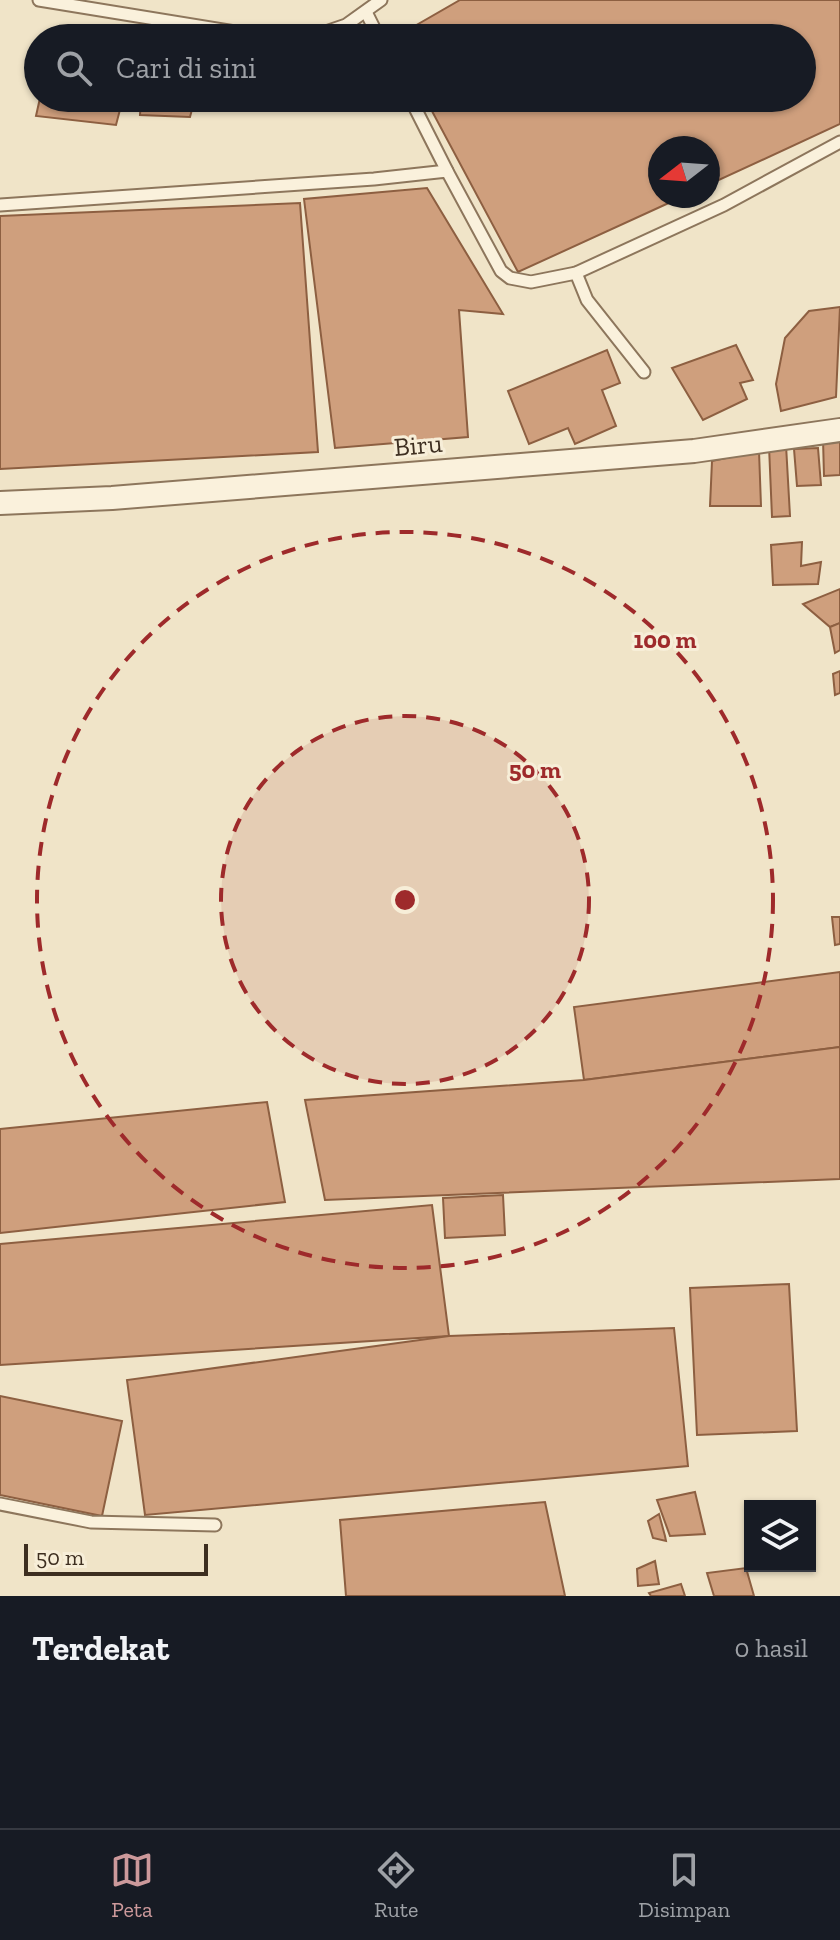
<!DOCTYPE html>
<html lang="id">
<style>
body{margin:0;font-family:"Zilla Slab",serif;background:#20242c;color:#f1f3f6}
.controls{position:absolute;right:24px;bottom:24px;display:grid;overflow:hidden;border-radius:0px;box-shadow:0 2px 6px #0004}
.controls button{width:72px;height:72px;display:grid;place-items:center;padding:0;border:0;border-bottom:2px solid #363941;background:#171b24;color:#f1f3f6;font:40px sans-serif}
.compass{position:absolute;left:648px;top:136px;width:72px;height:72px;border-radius:50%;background:#171b24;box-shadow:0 2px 6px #0004;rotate:253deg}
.scale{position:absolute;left:24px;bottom:20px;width:184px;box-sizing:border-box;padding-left:8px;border:4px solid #3d2e20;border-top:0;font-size:22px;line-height:28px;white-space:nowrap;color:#3d2e20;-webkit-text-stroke:6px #f7eed8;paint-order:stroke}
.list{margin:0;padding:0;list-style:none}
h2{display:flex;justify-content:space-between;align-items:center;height:104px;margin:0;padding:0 32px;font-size:34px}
h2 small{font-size:26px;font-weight:400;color:#9ea1a6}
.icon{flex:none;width:44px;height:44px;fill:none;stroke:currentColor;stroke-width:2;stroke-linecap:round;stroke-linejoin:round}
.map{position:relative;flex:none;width:840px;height:1596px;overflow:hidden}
.search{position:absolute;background:#171b24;box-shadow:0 2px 6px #0004;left:24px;right:24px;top:24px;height:88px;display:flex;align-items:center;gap:20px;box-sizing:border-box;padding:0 28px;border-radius:44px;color:#9ea1a6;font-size:30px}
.sheet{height:232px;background:#171b24}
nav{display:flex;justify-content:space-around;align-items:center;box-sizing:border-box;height:112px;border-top:2px solid #363941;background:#171b24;font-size:22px;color:#9ea1a6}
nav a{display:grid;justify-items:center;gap:4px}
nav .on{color:#cc999b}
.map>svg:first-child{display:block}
</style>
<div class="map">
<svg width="840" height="1596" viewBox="0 0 840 1596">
<rect width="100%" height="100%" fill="#f0e4c8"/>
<g fill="#cf9f7d" stroke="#8d5f41" stroke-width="2">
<polygon points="460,0 840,0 840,124 708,185 708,148 660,148 660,196 684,196 518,272 425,98 802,98 802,38 394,38"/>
<polygon points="40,98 123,98 116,125 36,116"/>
<polygon points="141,98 195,98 190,117 140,115"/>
<polygon points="427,188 503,314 459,310 468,437 335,448 304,199"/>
<polygon points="300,203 318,452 0,469 0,216"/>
<polygon points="840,307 836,397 781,411 776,384 785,338 809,311"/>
<polygon points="736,345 753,380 740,383 747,399 703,420 672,368"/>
<polygon points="607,350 620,383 602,390 616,426 575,444 568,428 529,444 508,391"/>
<polygon points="840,437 840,475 824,476 823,439"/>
<polygon points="786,445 790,516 772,517 769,446"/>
<polygon points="818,448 821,485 797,486 794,449"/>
<polygon points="759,451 761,506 710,506 712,461"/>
<polygon points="802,542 801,566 821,562 818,584 773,585 771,545"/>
<polygon points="840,589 840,623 830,627 803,604"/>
<polygon points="840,623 840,650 835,653 830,627"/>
<polygon points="840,671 840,693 835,695 833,674"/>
<polygon points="832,917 840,917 840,944 835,945"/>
<polygon points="840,972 840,1047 584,1080 574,1007"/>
<polygon points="840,1047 840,1179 325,1200 305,1100 584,1080"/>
<polygon points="267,1102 285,1202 0,1233 0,1129"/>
<polygon points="503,1195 505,1235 445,1238 443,1198"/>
<polygon points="432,1205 449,1336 0,1365 0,1244"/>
<polygon points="789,1284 797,1431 697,1435 690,1288"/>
<polygon points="674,1328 688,1466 145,1515 127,1380 449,1336"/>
<polygon points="0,1396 122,1421 102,1516 0,1495"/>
<polygon points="695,1492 705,1534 670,1536 657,1500"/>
<polygon points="545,1502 565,1596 346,1596 340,1520"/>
<polygon points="659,1514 665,1536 666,1541 653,1538 648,1521"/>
<polygon points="655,1561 659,1584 638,1586 637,1569"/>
<polygon points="746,1568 754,1596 714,1596 707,1573"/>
<polygon points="681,1584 685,1596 651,1596 649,1593"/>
</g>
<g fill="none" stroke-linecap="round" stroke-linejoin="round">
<g stroke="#8d765c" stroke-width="15">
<g id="lane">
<polyline points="39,0 272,38"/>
<polyline points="366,12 379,38"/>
<polyline points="308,38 346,25 381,0"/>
<polyline points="410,98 447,171"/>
<polyline points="0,205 374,179 447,171 501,271 510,278 531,282 576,273 724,205 840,142"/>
<polyline points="576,273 587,300 644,372"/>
<polyline points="0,1504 91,1522 215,1525"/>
</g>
</g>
<g stroke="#8d765c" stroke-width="26">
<polyline id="street" points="0,503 112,498 694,451 840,430"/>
</g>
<use href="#lane" stroke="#faf1dc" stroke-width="11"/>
<use href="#street" stroke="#faf1dc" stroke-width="22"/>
</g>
<circle cx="405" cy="900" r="184" fill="#9e2a2b" fill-opacity=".12"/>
<g fill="none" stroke="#9e2a2b" stroke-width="4" stroke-dasharray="14 10">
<circle cx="405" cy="900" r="184"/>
<circle cx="405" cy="900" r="368"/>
</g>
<g text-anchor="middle" stroke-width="6" stroke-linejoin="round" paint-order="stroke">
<g font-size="26" fill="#3d2e20" stroke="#f7eed8">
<text transform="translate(418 445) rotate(-5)" y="9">Biru</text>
</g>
</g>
<circle cx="405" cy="900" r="12" fill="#9e2a2b" stroke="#f7eed8" stroke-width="4"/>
<g font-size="24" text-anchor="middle" font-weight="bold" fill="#9e2a2b" stroke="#f7eed8" stroke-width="6" stroke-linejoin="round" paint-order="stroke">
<text x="665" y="648">100 m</text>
<text x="535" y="778">50 m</text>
</g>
</svg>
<div class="controls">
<button><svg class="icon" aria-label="layers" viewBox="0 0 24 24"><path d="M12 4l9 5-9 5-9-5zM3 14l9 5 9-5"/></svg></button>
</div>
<svg class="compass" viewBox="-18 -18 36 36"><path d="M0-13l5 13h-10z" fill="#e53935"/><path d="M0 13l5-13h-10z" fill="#9ea1a6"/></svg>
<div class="scale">50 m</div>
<div class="search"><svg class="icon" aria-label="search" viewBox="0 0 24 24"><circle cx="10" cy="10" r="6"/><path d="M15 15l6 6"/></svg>Cari di sini</div>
</div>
<section class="sheet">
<h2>Terdekat<small>0 hasil</small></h2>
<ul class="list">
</ul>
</section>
<nav>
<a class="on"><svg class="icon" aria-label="map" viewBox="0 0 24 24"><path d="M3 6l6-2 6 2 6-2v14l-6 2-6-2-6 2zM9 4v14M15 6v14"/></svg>Peta</a>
<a><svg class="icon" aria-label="directions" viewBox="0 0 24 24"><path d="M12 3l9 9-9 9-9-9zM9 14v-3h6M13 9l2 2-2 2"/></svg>Rute</a>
<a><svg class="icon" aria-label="saved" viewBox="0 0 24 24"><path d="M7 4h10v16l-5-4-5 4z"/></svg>Disimpan</a>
</nav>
